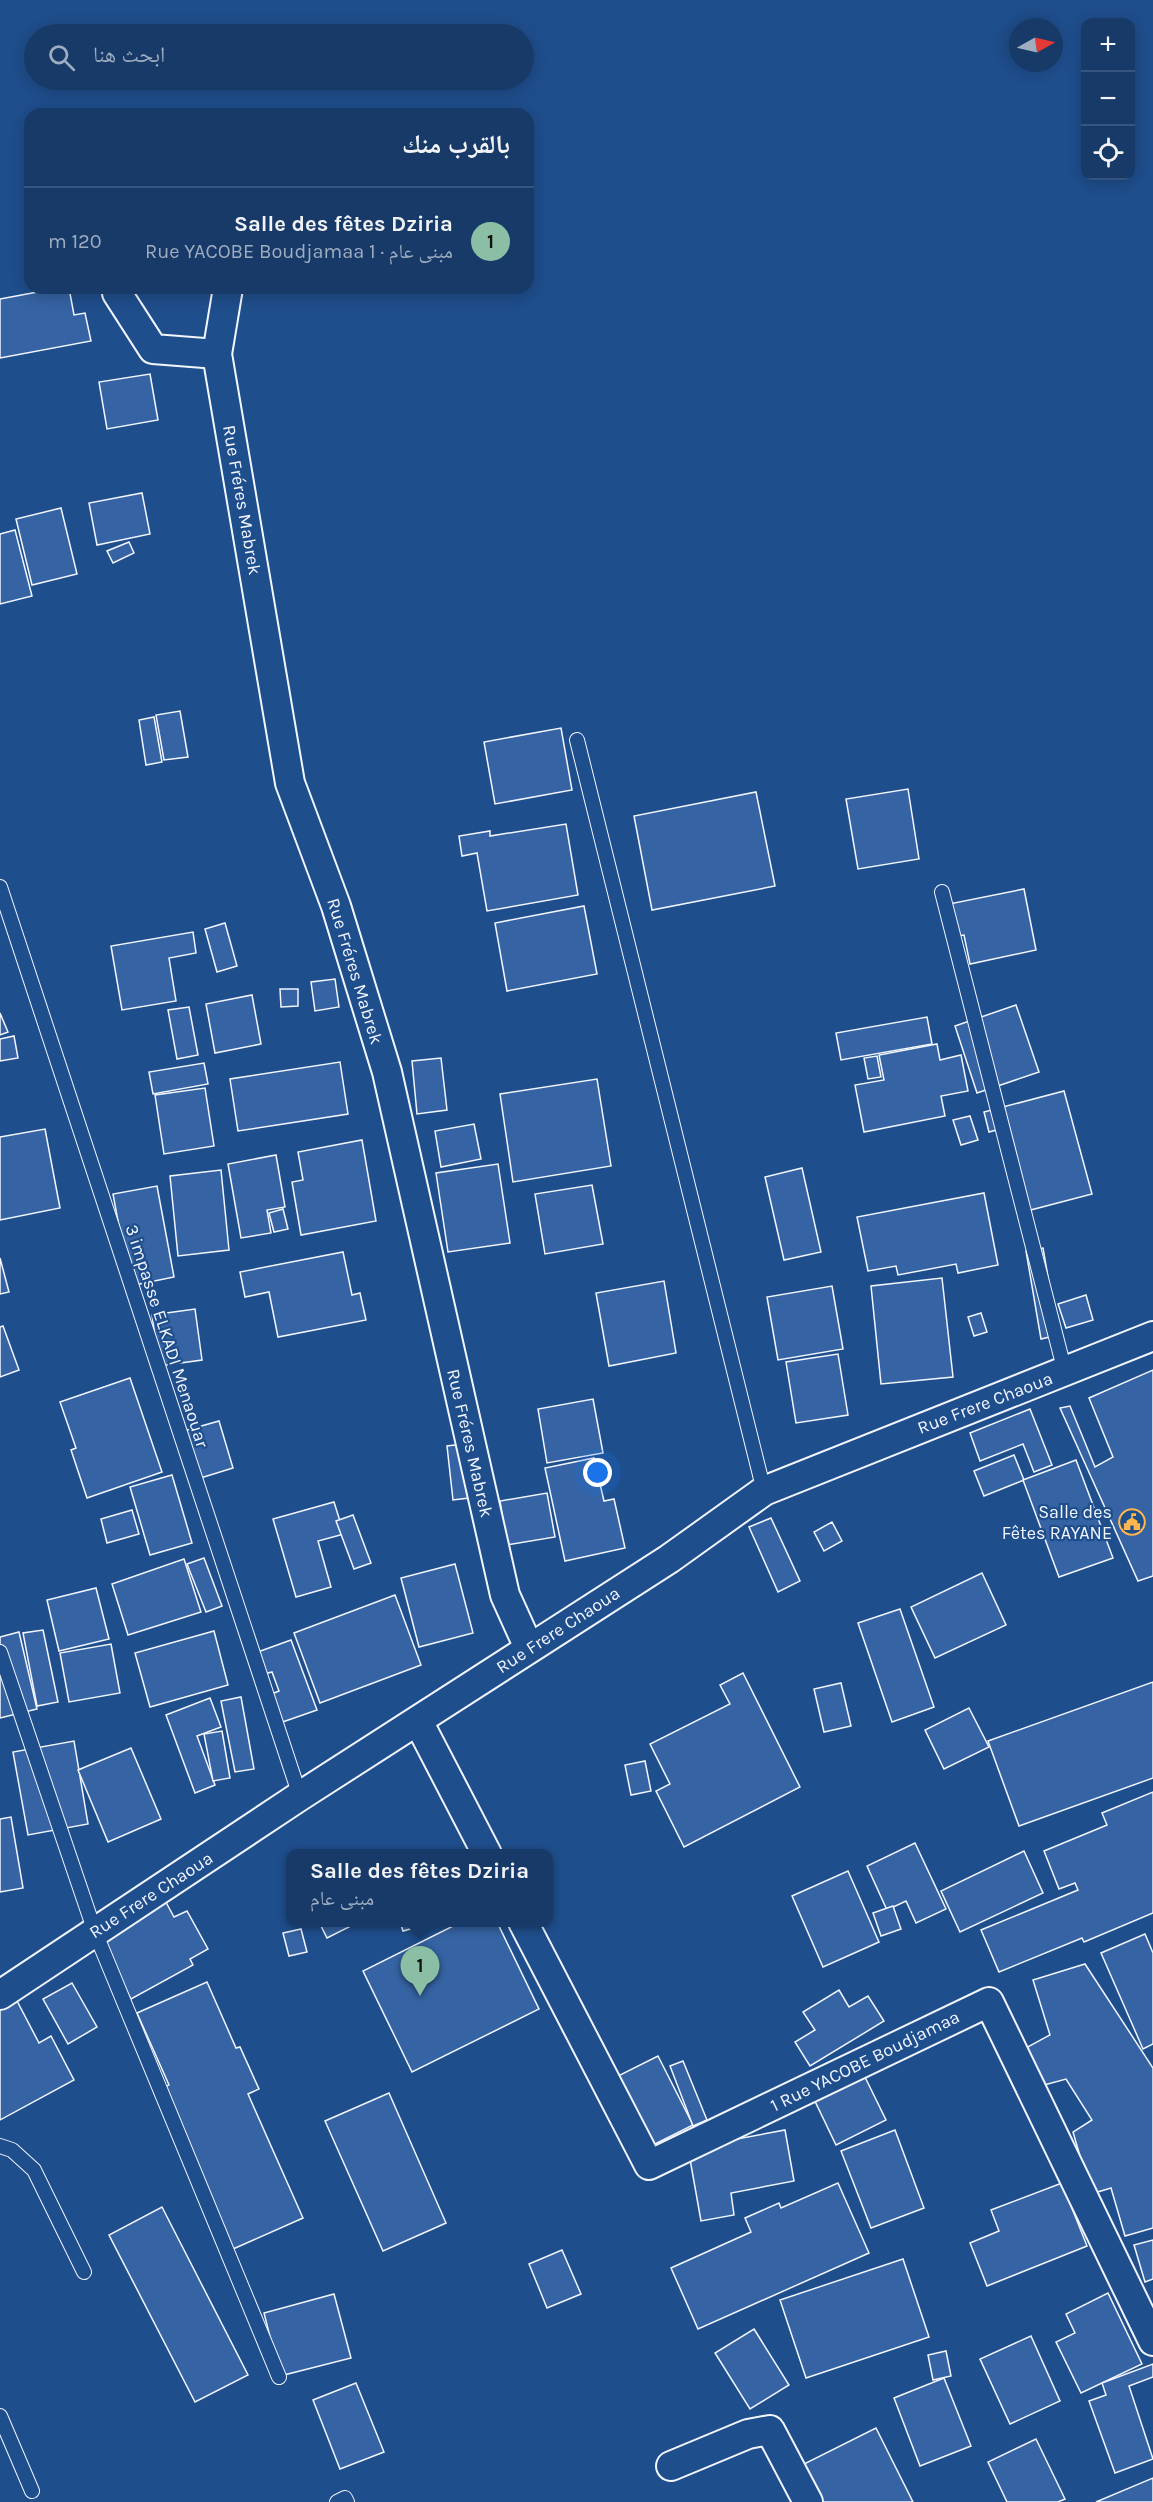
<!DOCTYPE html>
<html lang="ar">
<meta charset="utf-8">
<style>
body{margin:0;font-family:Karla,"Noto Naskh Arabic",sans-serif;background:#244571;color:#f1f3f6;direction:rtl}
.controls{position:absolute;right:18px;top:18px;display:grid;overflow:hidden;border-radius:12px;box-shadow:0 3px 15px #0003}
.controls button{width:54px;height:54px;display:grid;place-items:center;padding:0;border:0;border-bottom:2px solid #36547d;background:#173a69;color:#f1f3f6;font:30px sans-serif}
.compass{position:absolute;left:1009px;top:18px;width:54px;height:54px;border-radius:50%;background:#173a69;box-shadow:0 3px 15px #0003;rotate:82deg}
.you{position:absolute;left:598px;top:1473px;width:21px;height:21px;margin:-15px;border:4px solid #fff;border-radius:50%;background:#1a73e8;box-shadow:0 0 0 9px #1a73e833}
.badge{display:grid;place-items:center;width:39px;height:39px;border-radius:50%;background:#8abfa5;color:#111;font-size:20px;font-weight:700}
.pin{position:absolute;translate:-50% -50px;filter:drop-shadow(0 2px 3px #0008)}
.pin::after{content:'';position:absolute;top:32px;width:21px;height:18px;background:inherit;clip-path:polygon(0 0,100% 0,50% 100%)}
.popup{position:absolute;left:286px;top:1849px;width:267px;height:78px;box-sizing:border-box;display:grid;place-content:center;border-radius:12px;background:#173a69;filter:drop-shadow(0 2px 4px #0005);font-size:20px;white-space:nowrap;color:#9eadc0}
.popup b{font-size:22px;color:#f1f3f6}
.popup::after{content:'';position:absolute;left:50%;top:100%;margin-left:-12px;border:12px solid transparent;border-top-color:#173a69}
.list{margin:0;padding:0;list-style:none}
h2{display:flex;justify-content:space-between;align-items:center;height:78px;margin:0;padding:0 24px;font-size:26px}
h2 small{font-size:20px;font-weight:400;color:#9eadc0}
.list li{display:grid;grid-template-columns:39px 1fr auto;gap:18px;align-items:center;box-sizing:border-box;height:108px;padding:0 24px;border-top:2px solid #36547d}
.list b{display:block;font-size:22px;white-space:nowrap}
.list p{margin:0;font-size:20px;white-space:nowrap;color:#9eadc0}
.list em{font-size:20px;font-style:normal;color:#9eadc0}
.icon{flex:none;width:33px;height:33px;fill:none;stroke:currentColor;stroke-width:2;stroke-linecap:round;stroke-linejoin:round}
.map{position:relative;flex:none;width:1153px;height:2502px;overflow:hidden;direction:ltr}
.search{position:absolute;background:#173a69;box-shadow:0 3px 15px #0003;left:24px;top:24px;width:510px;height:66px;display:flex;align-items:center;gap:15px;box-sizing:border-box;padding:0 21px;border-radius:33px;color:#9eadc0;font-size:22px}
.panel{position:absolute;background:#173a69;box-shadow:0 3px 15px #0003;left:24px;top:108px;width:510px;height:186px;border-radius:18px;direction:rtl}
.map>svg:first-child{display:block}
</style>
<div class="map">
<svg width="1153" height="2502" viewBox="0 0 1153 2502">
<rect width="100%" height="100%" fill="#1f4e8c"/>
<g fill="#3563a3" stroke="#f2f6ff" stroke-width="1.5">
<polygon points="59,288 69,288 74,315 85,313 91,341 0,358 0,299"/>
<polygon points="150,374 158,420 107,429 99,382"/>
<polygon points="142,493 150,534 97,545 89,503"/>
<polygon points="61,508 77,574 32,585 16,519"/>
<polygon points="15,530 32,596 0,604 0,534"/>
<polygon points="129,542 134,553 113,563 107,551"/>
<polygon points="180,711 188,757 164,760 156,715"/>
<polygon points="154,717 162,762 146,765 139,720"/>
<polygon points="561,728 572,790 495,804 484,742"/>
<polygon points="908,789 919,859 858,869 846,799"/>
<polygon points="756,792 775,886 652,910 634,816"/>
<polygon points="566,824 578,895 487,911 477,853 462,856 459,836 490,831 490,836"/>
<polygon points="1024,889 1036,950 970,964 964,935 951,937 944,905"/>
<polygon points="584,906 597,974 507,991 495,923"/>
<polygon points="225,923 237,966 217,972 205,929"/>
<polygon points="193,932 196,953 169,958 176,1001 122,1010 111,946"/>
<polygon points="335,979 339,1007 315,1011 311,982"/>
<polygon points="280,989 298,989 298,1006 281,1007"/>
<polygon points="252,995 261,1044 215,1053 206,1004"/>
<polygon points="1016,1005 1039,1072 977,1093 955,1026"/>
<polygon points="189,1007 198,1055 177,1059 168,1010"/>
<polygon points="0,1013 8,1032 0,1035"/>
<polygon points="927,1017 932,1044 841,1060 836,1033"/>
<polygon points="14,1036 18,1058 0,1061 0,1039"/>
<polygon points="937,1044 940,1060 961,1055 968,1091 941,1096 945,1116 864,1132 855,1085 884,1080 879,1055"/>
<polygon points="877,1056 881,1077 868,1079 864,1058"/>
<polygon points="441,1058 447,1110 417,1114 412,1061"/>
<polygon points="340,1062 348,1114 238,1131 230,1079"/>
<polygon points="204,1063 208,1084 153,1094 149,1072"/>
<polygon points="597,1079 611,1166 513,1182 500,1094"/>
<polygon points="205,1088 214,1146 164,1154 155,1095"/>
<polygon points="1064,1091 1092,1194 1023,1212 1000,1129 989,1132 984,1112"/>
<polygon points="970,1116 978,1140 961,1145 953,1120"/>
<polygon points="474,1124 481,1159 441,1167 435,1131"/>
<polygon points="45,1129 60,1208 0,1220 0,1137"/>
<polygon points="362,1140 376,1221 301,1235 292,1182 303,1180 298,1152"/>
<polygon points="276,1155 285,1207 267,1210 271,1233 241,1238 228,1164"/>
<polygon points="498,1164 510,1243 448,1252 436,1173"/>
<polygon points="802,1168 821,1252 784,1260 765,1177"/>
<polygon points="221,1170 229,1250 178,1256 170,1176"/>
<polygon points="592,1185 603,1244 545,1254 535,1194"/>
<polygon points="157,1186 174,1277 130,1286 113,1194"/>
<polygon points="984,1193 998,1265 958,1273 956,1264 898,1275 896,1266 868,1271 857,1217"/>
<polygon points="283,1209 288,1229 274,1232 269,1213"/>
<polygon points="1043,1248 1058,1335 1041,1339 1026,1251"/>
<polygon points="343,1252 352,1295 360,1293 366,1320 278,1337 269,1292 245,1297 240,1272"/>
<polygon points="0,1258 9,1292 0,1294"/>
<polygon points="942,1278 953,1377 881,1384 871,1286"/>
<polygon points="664,1281 676,1353 609,1366 596,1293"/>
<polygon points="832,1286 843,1349 778,1360 767,1297"/>
<polygon points="1086,1295 1093,1320 1066,1328 1058,1304"/>
<polygon points="195,1309 202,1360 159,1366 152,1315"/>
<polygon points="981,1313 987,1332 974,1336 968,1317"/>
<polygon points="3,1326 19,1370 0,1377 0,1327"/>
<polygon points="838,1354 848,1415 796,1423 786,1362"/>
<polygon points="1153,1370 1153,1576 1138,1581 1060,1408 1070,1406 1095,1467 1113,1457 1089,1398"/>
<polygon points="130,1378 162,1472 87,1498 71,1450 76,1448 60,1402"/>
<polygon points="593,1399 603,1453 547,1463 538,1409"/>
<polygon points="1030,1409 1052,1465 1034,1472 1023,1444 980,1461 970,1433"/>
<polygon points="219,1421 233,1468 194,1480 180,1432"/>
<polygon points="463,1444 469,1498 453,1500 447,1446"/>
<polygon points="1014,1455 1024,1480 984,1496 974,1471"/>
<polygon points="594,1458 604,1501 614,1499 625,1548 565,1561 545,1468"/>
<polygon points="1076,1460 1113,1558 1059,1577 1023,1480"/>
<polygon points="172,1475 192,1543 150,1555 130,1487"/>
<polygon points="547,1493 555,1537 507,1545 500,1501"/>
<polygon points="334,1502 344,1534 318,1541 331,1587 296,1597 273,1519"/>
<polygon points="132,1510 139,1534 107,1543 101,1519"/>
<polygon points="353,1515 371,1563 354,1569 336,1521"/>
<polygon points="771,1518 800,1581 778,1592 749,1527"/>
<polygon points="832,1522 842,1541 824,1551 814,1532"/>
<polygon points="204,1558 222,1606 206,1612 187,1564"/>
<polygon points="184,1559 201,1612 128,1635 112,1584"/>
<polygon points="455,1564 473,1633 419,1647 401,1578"/>
<polygon points="982,1573 1006,1625 935,1658 911,1607"/>
<polygon points="96,1588 109,1639 59,1651 47,1600"/>
<polygon points="395,1595 421,1665 320,1703 294,1633"/>
<polygon points="900,1609 934,1707 892,1722 858,1623"/>
<polygon points="43,1630 58,1702 37,1706 23,1633"/>
<polygon points="214,1631 228,1685 150,1707 135,1653"/>
<polygon points="19,1632 37,1709 0,1718 0,1637"/>
<polygon points="291,1640 317,1710 274,1725 264,1697 279,1691 272,1672 264,1674 255,1653"/>
<polygon points="111,1644 120,1693 69,1702 60,1653"/>
<polygon points="743,1673 800,1787 684,1847 656,1791 670,1784 650,1744 730,1704 720,1685"/>
<polygon points="1153,1682 1153,1778 1019,1826 988,1741"/>
<polygon points="841,1683 851,1726 824,1732 814,1689"/>
<polygon points="241,1697 254,1769 235,1772 221,1701"/>
<polygon points="210,1698 221,1727 197,1736 215,1785 195,1793 166,1715"/>
<polygon points="969,1708 989,1747 944,1769 925,1730"/>
<polygon points="222,1731 230,1778 213,1781 204,1734"/>
<polygon points="74,1741 88,1824 28,1835 13,1752"/>
<polygon points="131,1748 161,1819 108,1842 78,1770"/>
<polygon points="645,1761 651,1791 631,1795 625,1765"/>
<polygon points="1153,1792 1153,1913 1084,1942 1082,1938 999,1972 981,1930 1078,1890 1075,1883 1059,1889 1044,1851 1107,1825 1102,1813"/>
<polygon points="11,1817 23,1888 0,1892 0,1819"/>
<polygon points="915,1843 946,1909 916,1923 906,1901 887,1910 867,1866"/>
<polygon points="1024,1851 1043,1893 960,1932 941,1891"/>
<polygon points="848,1871 879,1942 823,1967 792,1896"/>
<polygon points="161,1893 174,1917 187,1911 208,1949 190,1959 193,1965 131,1999 93,1931"/>
<polygon points="893,1906 901,1929 881,1936 873,1913"/>
<polygon points="319,1922 349,1922 351,1926 327,1938"/>
<polygon points="400,1922 420,1922 421,1926 403,1931"/>
<polygon points="461,1922 497,1922 539,2009 412,2072 363,1971"/>
<polygon points="301,1929 307,1952 289,1956 283,1933"/>
<polygon points="1145,1934 1153,1953 1153,2044 1143,2049 1101,1953"/>
<polygon points="1085,1964 1153,2068 1153,2228 1125,2236 1111,2188 1091,2194 1073,2132 1092,2120 1066,2079 1033,2088 1022,2050 1050,2035 1033,1980"/>
<polygon points="207,1982 236,2048 240,2047 259,2089 248,2094 303,2218 224,2253 154,2092 169,2085 137,2013"/>
<polygon points="72,1983 97,2027 68,2044 43,1999"/>
<polygon points="839,1990 849,2007 868,1996 884,2021 810,2066 795,2042 815,2030 803,2012"/>
<polygon points="16,1999 39,2043 51,2036 74,2080 0,2120 0,2008"/>
<polygon points="658,2056 693,2125 651,2146 616,2077"/>
<polygon points="683,2061 707,2120 693,2126 670,2066"/>
<polygon points="862,2071 886,2120 836,2145 812,2095"/>
<polygon points="389,2093 446,2223 383,2251 325,2121"/>
<polygon points="785,2130 794,2181 731,2193 734,2215 701,2221 688,2148"/>
<polygon points="895,2130 924,2208 871,2228 841,2151"/>
<polygon points="838,2183 869,2253 698,2329 671,2268 751,2232 745,2218 779,2203 781,2208"/>
<polygon points="1062,2183 1087,2246 987,2286 970,2243 999,2231 991,2210"/>
<polygon points="162,2207 248,2375 195,2402 109,2235"/>
<polygon points="1153,2240 1153,2279 1145,2282 1134,2245"/>
<polygon points="562,2250 581,2294 547,2308 529,2264"/>
<polygon points="903,2259 929,2337 806,2378 780,2300"/>
<polygon points="1108,2293 1142,2364 1081,2393 1056,2342 1075,2333 1066,2314"/>
<polygon points="334,2294 351,2358 280,2376 264,2313"/>
<polygon points="754,2329 789,2385 750,2409 715,2353"/>
<polygon points="1031,2336 1060,2401 1010,2424 980,2359"/>
<polygon points="946,2351 951,2376 933,2380 928,2355"/>
<polygon points="1153,2364 1153,2377 1129,2386 1153,2459 1115,2473 1089,2401 1106,2395 1102,2383"/>
<polygon points="944,2378 971,2446 920,2466 894,2398"/>
<polygon points="356,2383 384,2452 340,2469 313,2400"/>
<polygon points="876,2428 913,2502 818,2502 800,2466"/>
<polygon points="1036,2439 1065,2499 1058,2502 1007,2502 988,2462"/>
<polygon points="1153,2478 1153,2502 1096,2502"/>
</g>
<g fill="none" stroke-linecap="round" stroke-linejoin="round">
<g stroke="#f2f6ff" stroke-width="16">
<g id="lane">
<polyline points="577,740 764,1491"/>
<polyline points="0,887 300,1796"/>
<polyline points="942,892 1065,1372"/>
<polyline points="0,1652 95,1932 279,2377"/>
<polyline points="0,2146 12,2150 34,2170 84,2272"/>
<polyline points="0,2416 32,2491"/>
<polyline points="337,2502 345,2498 347,2502"/>
</g>
</g>
<g stroke="#f2f6ff" stroke-width="32">
<g id="street">
<polyline points="228,288 217,354 290,783 336,906 387,1072 505,1595 529,1648"/>
<polyline points="117,293 153,349 217,354"/>
<polyline points="418,1721 487,1854"/>
<polyline points="523,1922 649,2165 989,2002 1153,2341"/>
<polyline points="0,1995 300,1796 669,1559 764,1491 1153,1336"/>
<polyline points="671,2466 748,2434 770,2430 808,2502"/>
</g>
</g>
<use href="#lane" stroke="#1f4e8c" stroke-width="14"/>
<use href="#street" stroke="#1f4e8c" stroke-width="28"/>
</g>
<defs>
<g id="civic-ring" transform="scale(1.35)"><circle r="9.5" fill="#1f4e8c" stroke="#ffb74d" stroke-width="1.5"/><path d="M-.6-6.5H3V-4.5H.6V-3L4-1V1h2V6H-6V1h2V-1L-.6-3ZM-1.2 2.5V6h2.4V2.5Z" fill="#ffb74d"/></g>
</defs>
<g fill-rule="evenodd">
<use href="#civic-ring" x="1132" y="1522"/>
</g>
<g text-anchor="middle" stroke-width="4.5" stroke-linejoin="round" paint-order="stroke">
<g font-size="18" fill="#f2f6ff" stroke="#1f4e8c">
<text transform="translate(242 500) rotate(80)" y="6">Rue Fréres Mabrek</text>
<text transform="translate(355 971) rotate(73)" y="6">Rue Fréres Mabrek</text>
<text transform="translate(167 1336) rotate(72)" y="6">3 impasse ELKADI Menaouar</text>
<text transform="translate(985 1403) rotate(-21)" y="6">Rue Frere Chaoua</text>
<text transform="translate(470 1443) rotate(77)" y="6">Rue Fréres Mabrek</text>
<text transform="translate(558 1630) rotate(-33)" y="6">Rue Frere Chaoua</text>
<text transform="translate(151 1895) rotate(-33)" y="6">Rue Frere Chaoua</text>
<text transform="translate(865 2061) rotate(-26)" y="6">1 Rue YACOBE Boudjamaa</text>
</g>
<g font-size="18" fill="#f2f6ff" stroke="#1f4e8c" text-anchor="end">
<text x="1112" y="1518">Salle des<tspan x="1112" dy="21">Fêtes RAYANE</tspan></text>
</g>
</g>
</svg>
<div class="controls">
<button>+</button>
<button>−</button>
<button><svg class="icon" aria-label="locate" viewBox="0 0 24 24"><circle cx="12" cy="12" r="6"/><path d="M12 2v4M12 18v4M2 12h4M18 12h4"/></svg></button>
</div>
<svg class="compass" viewBox="-18 -18 36 36"><path d="M0-13l5 13h-10z" fill="#e53935"/><path d="M0 13l5-13h-10z" fill="#9eadc0"/></svg>
<div class="you"></div>
<div class="pin badge" style="left:420px;top:1996px">1</div>
<div class="popup"><b>Salle des fêtes Dziria</b>مبنى عام</div>
<div class="search"><svg class="icon" aria-label="search" viewBox="0 0 24 24"><circle cx="10" cy="10" r="6"/><path d="M15 15l6 6"/></svg>ابحث هنا</div>
<section class="panel">
<h2>بالقرب منك<small></small></h2>
<ul class="list">
<li><span class="badge">1</span><div><b>Salle des fêtes Dziria</b><p>مبنى عام · 1 Rue YACOBE Boudjamaa</p></div><em>120 m</em></li>
</ul>
</section>
</div>
